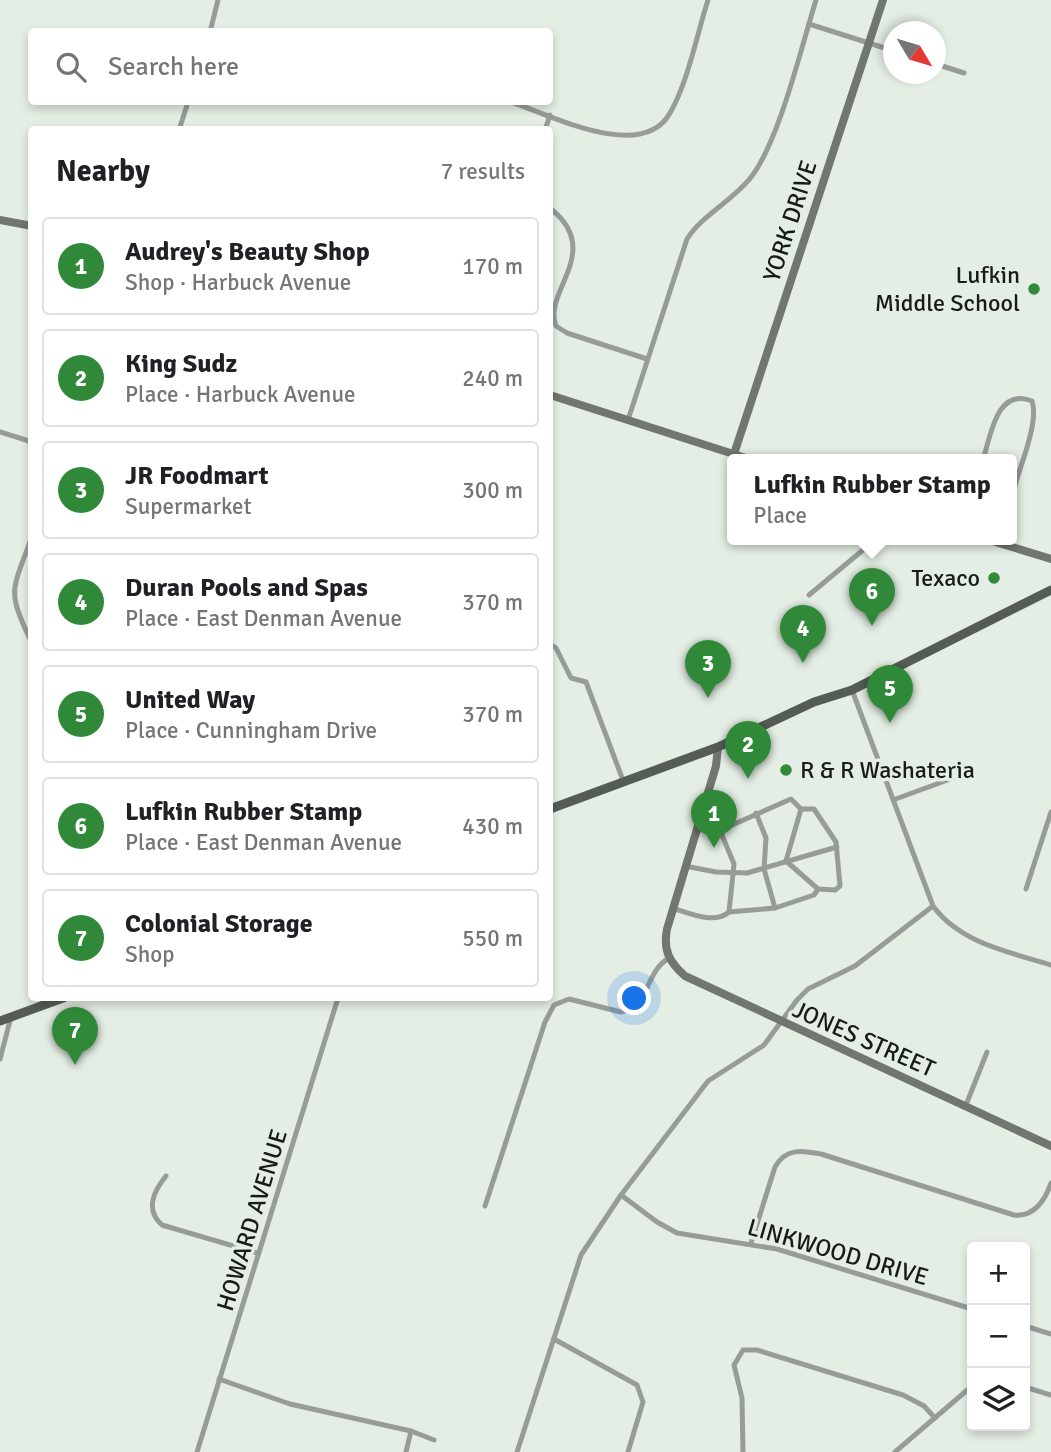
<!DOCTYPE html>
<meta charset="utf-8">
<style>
body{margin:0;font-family:Signika,sans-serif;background:#f2f2f2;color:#202124}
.controls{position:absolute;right:21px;bottom:21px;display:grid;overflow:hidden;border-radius:7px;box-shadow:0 4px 10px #0003}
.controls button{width:63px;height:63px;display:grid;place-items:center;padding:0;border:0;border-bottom:2px solid #e0e0e0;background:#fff;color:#202124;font:35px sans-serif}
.compass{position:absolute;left:883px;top:21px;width:63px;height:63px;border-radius:50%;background:#fff;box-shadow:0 4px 10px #0003;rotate:128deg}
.you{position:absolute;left:635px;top:999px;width:24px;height:24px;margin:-18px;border:5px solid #fff;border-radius:50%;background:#1a73e8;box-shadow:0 0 0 10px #1a73e833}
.badge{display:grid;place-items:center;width:46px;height:46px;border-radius:50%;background:#2f8939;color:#fff;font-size:23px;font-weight:700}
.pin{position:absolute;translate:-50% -58px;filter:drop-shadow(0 2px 4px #0008)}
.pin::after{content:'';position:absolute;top:37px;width:24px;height:21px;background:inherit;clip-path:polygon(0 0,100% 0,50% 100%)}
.popup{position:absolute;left:727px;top:454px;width:290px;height:91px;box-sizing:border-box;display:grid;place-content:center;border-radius:7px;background:#fff;filter:drop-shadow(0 2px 5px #0005);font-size:23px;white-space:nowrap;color:#757577}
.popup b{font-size:26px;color:#202124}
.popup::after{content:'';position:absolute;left:50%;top:100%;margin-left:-14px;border:14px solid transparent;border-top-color:#fff}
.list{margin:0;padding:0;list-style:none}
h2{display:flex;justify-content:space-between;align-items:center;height:91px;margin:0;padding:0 28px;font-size:30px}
h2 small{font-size:23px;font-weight:400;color:#757577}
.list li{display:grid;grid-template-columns:46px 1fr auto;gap:21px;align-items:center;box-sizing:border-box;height:98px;margin:0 14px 14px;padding:0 14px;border:2px solid #e0e0e0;border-radius:7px}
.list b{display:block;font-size:26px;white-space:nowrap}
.list p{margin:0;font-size:23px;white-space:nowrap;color:#757577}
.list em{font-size:23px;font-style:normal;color:#757577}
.icon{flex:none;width:38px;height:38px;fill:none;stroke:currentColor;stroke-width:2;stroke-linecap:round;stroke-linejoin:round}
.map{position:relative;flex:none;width:1051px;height:1452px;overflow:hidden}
.search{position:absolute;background:#fff;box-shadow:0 4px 10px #0003;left:28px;top:28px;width:525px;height:77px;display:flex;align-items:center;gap:18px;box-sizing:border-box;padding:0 24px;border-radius:7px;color:#757577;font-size:26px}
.panel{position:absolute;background:#fff;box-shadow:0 4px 10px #0003;left:28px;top:126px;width:525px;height:875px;border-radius:7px}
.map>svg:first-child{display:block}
</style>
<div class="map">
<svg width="1051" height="1452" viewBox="0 0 1051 1452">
<rect width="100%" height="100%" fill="#e4eee4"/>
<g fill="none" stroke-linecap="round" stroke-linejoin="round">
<g stroke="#989c98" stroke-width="5">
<polyline points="809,24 894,51"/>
<polyline points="210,32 218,0"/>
<polyline points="936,64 964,73"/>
<path d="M511,102C551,115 642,163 670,113C688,82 697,34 708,0"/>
<polyline points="179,130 188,102"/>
<polyline points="545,130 550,115"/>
<path d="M550,208C605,252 542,291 556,326L567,333L647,359"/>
<path d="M628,420L687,239C703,214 733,201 752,176C780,138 801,48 816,0"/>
<polyline points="0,432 32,442"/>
<path d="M983,460C991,434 997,387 1032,401C1039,422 1021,463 1015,486"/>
<path d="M32,536C13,591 5,588 32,643"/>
<polyline points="809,595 875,540"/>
<polyline points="550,644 556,648 571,678 586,682 624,783"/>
<path d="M852,690L933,906C960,943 1009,952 1051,965"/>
<polyline points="893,800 953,778"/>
<polyline points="786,861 801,809"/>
<polyline points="685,866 716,872 747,873 837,847"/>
<polyline points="1026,889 1051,812"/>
<path d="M672,908C689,913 714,925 729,912L734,864L722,835L723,829L791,799L801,809H814L836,842L840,886L835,890L818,889L786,861"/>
<polyline points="775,908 814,895 818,889"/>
<polyline points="729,912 775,908 764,869 766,838 756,813"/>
<polyline points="0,1059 11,1017"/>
<polyline points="966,1105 987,1052"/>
<path d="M166,1176C153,1192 145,1210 162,1225L257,1253"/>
<polyline points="621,1195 657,1222 677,1233 777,1249 972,1309"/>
<path d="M485,1206L545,1022L554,1005L569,999L621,1012C651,1004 645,972 669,958"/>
<path d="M751,1243L775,1167C786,1148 801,1150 821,1154L1014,1215C1035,1217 1045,1200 1051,1183"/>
<polyline points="1025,1326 1051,1334"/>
<polyline points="554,1339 637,1385 643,1402 628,1452"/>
<polyline points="219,1379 290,1404 411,1431 434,1440"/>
<polyline points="1025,1387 1051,1395"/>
<polyline points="197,1452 338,998"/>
<polyline points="406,1452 411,1431"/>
<polyline points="517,1452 581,1255 621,1195 708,1081 764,1045 797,1000 808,989 855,966 933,906"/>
<polyline points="743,1452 742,1398 734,1365 743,1350 757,1350 903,1395 924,1406 935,1418"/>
<polyline points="895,1452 972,1386"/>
</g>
<g stroke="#717671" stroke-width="8">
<polyline points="0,220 32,226"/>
<polyline points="550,395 752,460"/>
<polyline points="734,454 883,0"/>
<polyline points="989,540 1051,559"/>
<path d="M718,747L716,766L667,929C663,950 669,962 685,976L1051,1146"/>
</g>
<g stroke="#555c55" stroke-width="9">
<polyline points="550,809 718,747 814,702 852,690 1051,590"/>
<polyline points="0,1021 63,998"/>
</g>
</g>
<g fill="#2f8939" stroke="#e4eee4" stroke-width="2.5">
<circle cx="1034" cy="289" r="7"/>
<circle cx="994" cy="578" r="7"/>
<circle cx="786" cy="770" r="7"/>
</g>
<g text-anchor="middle" stroke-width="7" stroke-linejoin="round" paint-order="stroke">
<g font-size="24" fill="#181b18" stroke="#e4eee4">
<text transform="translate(790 221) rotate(-72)" y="8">YORK DRIVE</text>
<text transform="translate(864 1039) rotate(24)" y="8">JONES STREET</text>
<text transform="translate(252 1220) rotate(-73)" y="8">HOWARD AVENUE</text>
<text transform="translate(838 1252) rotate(16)" y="8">LINKWOOD DRIVE</text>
</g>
<g font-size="24" fill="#181b18" stroke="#e4eee4" text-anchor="end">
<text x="1020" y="283">Lufkin<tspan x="1020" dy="28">Middle School</tspan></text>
<text x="980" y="586">Texaco</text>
<text x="800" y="778" text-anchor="start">R &amp; R Washateria</text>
</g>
</g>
</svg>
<div class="controls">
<button>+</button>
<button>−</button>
<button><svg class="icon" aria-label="layers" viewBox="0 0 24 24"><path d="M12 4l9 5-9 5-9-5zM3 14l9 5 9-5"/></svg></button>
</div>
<svg class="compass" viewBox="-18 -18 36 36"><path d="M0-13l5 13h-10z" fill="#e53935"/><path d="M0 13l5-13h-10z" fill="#757577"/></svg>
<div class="you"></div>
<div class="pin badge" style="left:714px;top:848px">1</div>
<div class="pin badge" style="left:748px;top:779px">2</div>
<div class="pin badge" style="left:708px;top:698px">3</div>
<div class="pin badge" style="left:803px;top:663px">4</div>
<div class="pin badge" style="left:890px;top:723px">5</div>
<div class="pin badge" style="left:872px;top:626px">6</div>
<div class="popup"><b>Lufkin Rubber Stamp</b>Place</div>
<div class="pin badge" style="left:75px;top:1065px">7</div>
<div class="search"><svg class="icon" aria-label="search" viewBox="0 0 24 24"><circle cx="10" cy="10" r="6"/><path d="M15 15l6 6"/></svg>Search here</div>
<section class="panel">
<h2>Nearby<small>7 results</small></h2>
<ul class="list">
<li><span class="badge">1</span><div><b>Audrey's Beauty Shop</b><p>Shop · Harbuck Avenue</p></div><em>170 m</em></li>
<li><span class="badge">2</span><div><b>King Sudz</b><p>Place · Harbuck Avenue</p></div><em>240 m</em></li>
<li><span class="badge">3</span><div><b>JR Foodmart</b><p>Supermarket</p></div><em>300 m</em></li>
<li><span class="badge">4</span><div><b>Duran Pools and Spas</b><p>Place · East Denman Avenue</p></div><em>370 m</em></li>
<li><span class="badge">5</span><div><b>United Way</b><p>Place · Cunningham Drive</p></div><em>370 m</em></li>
<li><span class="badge">6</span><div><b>Lufkin Rubber Stamp</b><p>Place · East Denman Avenue</p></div><em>430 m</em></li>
<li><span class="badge">7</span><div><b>Colonial Storage</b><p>Shop</p></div><em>550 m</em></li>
</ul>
</section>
</div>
